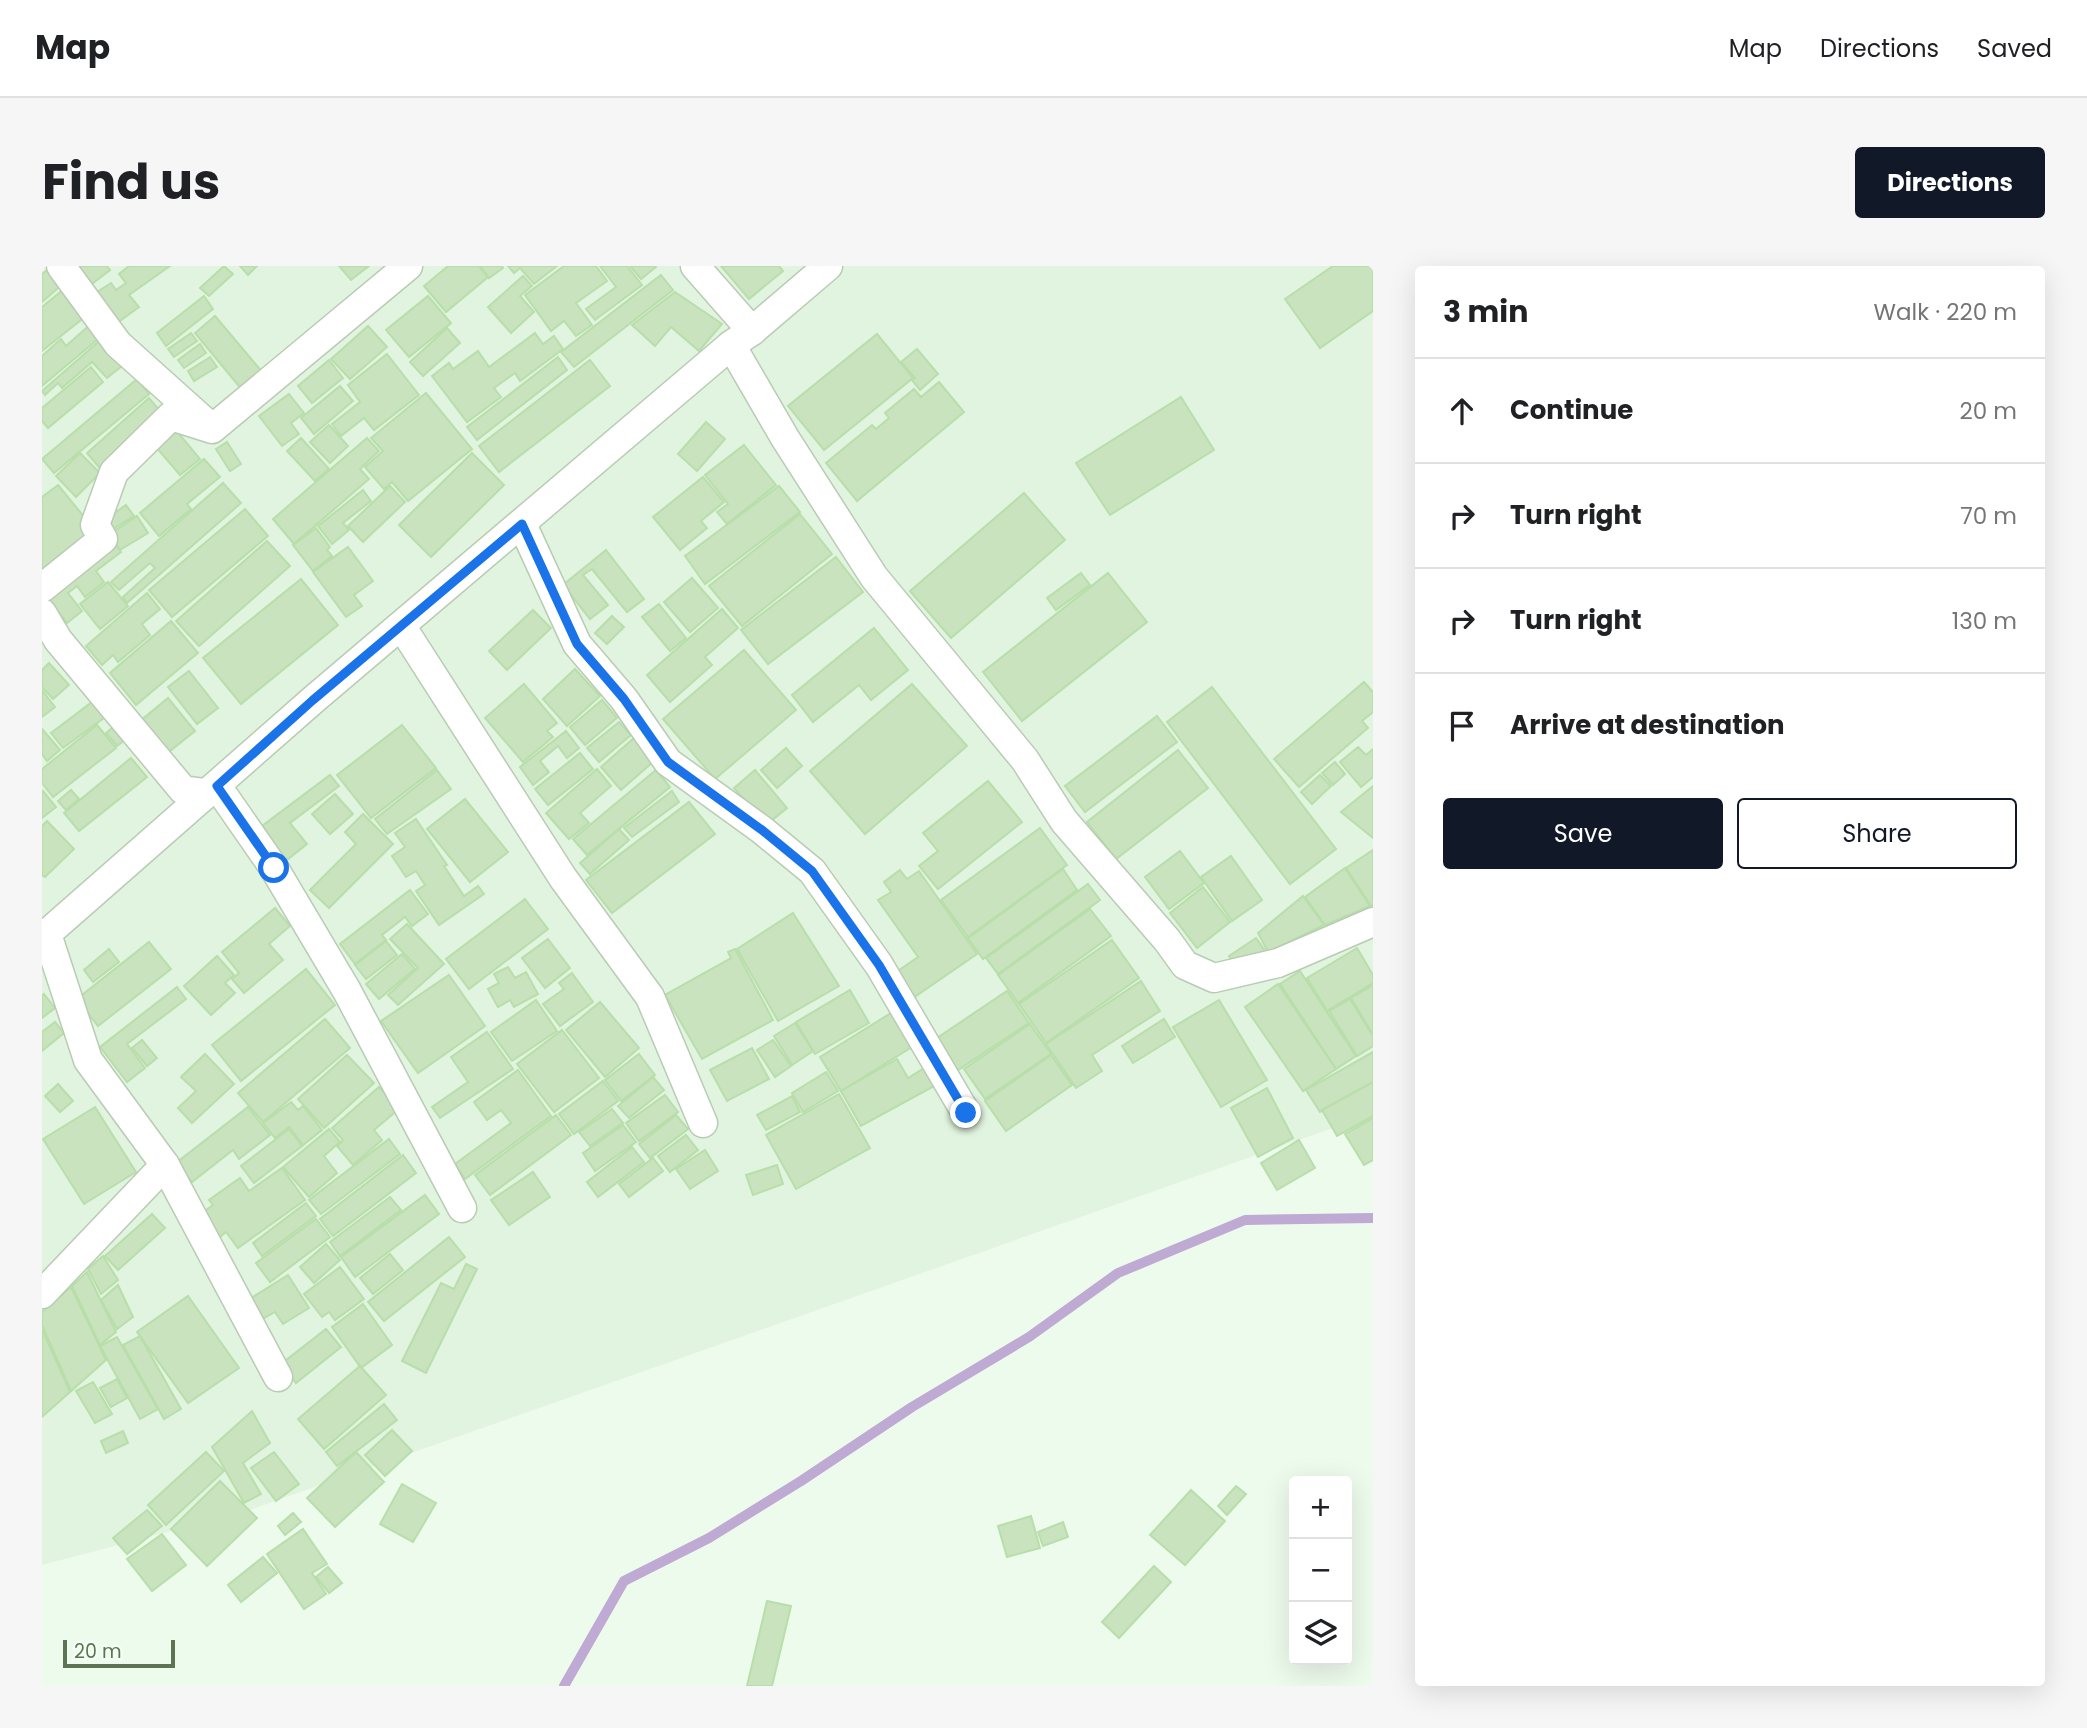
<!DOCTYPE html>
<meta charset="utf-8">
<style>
body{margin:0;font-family:Poppins,sans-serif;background:#f6f6f6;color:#202124}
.controls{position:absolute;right:21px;bottom:21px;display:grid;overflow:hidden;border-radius:7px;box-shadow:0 7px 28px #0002}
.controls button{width:63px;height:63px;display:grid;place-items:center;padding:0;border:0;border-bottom:2px solid #e0e0e0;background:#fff;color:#202124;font:35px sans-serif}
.scale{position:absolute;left:21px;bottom:18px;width:112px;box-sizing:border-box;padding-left:7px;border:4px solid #5c7451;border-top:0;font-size:19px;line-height:24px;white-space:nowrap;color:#5c7451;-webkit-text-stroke:5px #f3fdf3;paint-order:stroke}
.stop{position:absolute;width:21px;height:21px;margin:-16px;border:5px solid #1a73e8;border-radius:50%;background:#fff}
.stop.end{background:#1a73e8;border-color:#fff;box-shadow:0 2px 7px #0008}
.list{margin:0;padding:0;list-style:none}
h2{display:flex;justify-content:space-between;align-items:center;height:91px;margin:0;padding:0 28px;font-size:30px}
h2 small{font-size:23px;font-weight:400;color:#757577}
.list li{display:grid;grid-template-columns:46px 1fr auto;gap:21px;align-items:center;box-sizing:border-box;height:105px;padding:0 28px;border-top:2px solid #e0e0e0}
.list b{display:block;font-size:26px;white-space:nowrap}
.list em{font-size:23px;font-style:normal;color:#757577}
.actions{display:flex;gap:14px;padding:21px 28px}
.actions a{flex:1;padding:16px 0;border:2px solid #111827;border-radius:7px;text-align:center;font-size:24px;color:#111827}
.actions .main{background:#111827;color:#fff}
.icon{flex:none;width:38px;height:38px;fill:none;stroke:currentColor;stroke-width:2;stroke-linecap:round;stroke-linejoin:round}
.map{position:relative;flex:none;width:1331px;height:1420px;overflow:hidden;border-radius:7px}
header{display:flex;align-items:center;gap:42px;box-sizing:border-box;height:98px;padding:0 35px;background:#fff;border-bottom:2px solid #e0e0e0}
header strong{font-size:33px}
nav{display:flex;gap:38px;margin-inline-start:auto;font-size:24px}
.intro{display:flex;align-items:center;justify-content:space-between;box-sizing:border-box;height:168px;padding:0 42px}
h1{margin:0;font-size:49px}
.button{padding:18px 32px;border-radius:7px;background:#111827;color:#fff;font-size:24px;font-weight:700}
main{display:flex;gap:42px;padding:0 42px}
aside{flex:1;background:#fff;border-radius:7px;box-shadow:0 7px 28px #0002}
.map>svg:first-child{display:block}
</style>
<header>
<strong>Map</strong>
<nav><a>Map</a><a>Directions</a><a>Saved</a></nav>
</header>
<div class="intro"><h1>Find us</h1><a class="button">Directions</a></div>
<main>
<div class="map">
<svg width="1331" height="1420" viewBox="0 0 1331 1420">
<rect width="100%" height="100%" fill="#edfbed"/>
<polygon fill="#e1f4df" points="0,0 1331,0 1331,848 202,1246 0,1299"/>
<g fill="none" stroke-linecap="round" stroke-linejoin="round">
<polyline stroke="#beaad3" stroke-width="10" points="522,1420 582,1315 667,1272 759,1215 870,1141 987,1071 1076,1007 1203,954 1331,952"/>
</g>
<g fill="#c8e3be" stroke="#b8dea9" stroke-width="2">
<polygon points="30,0 65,0 68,4 46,21"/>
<polygon points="87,0 128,0 87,29 97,41 68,62 46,32 69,17 74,24 84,17 77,8"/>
<polygon points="182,0 191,8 167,30 158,22"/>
<polygon points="198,0 215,0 206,9"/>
<polygon points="297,0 327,0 309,14"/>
<polygon points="406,0 437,0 446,11 404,46 382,20"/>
<polygon points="438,0 460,0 461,2 447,12"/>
<polygon points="466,0 515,0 492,18 478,2 472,7"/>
<polygon points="522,0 554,0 565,15 534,37 550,59 534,70 522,55 509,65 483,29"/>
<polygon points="558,0 585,0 600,19 553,54 544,43 574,21"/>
<polygon points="588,0 613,0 614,1 599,13"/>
<polygon points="679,0 737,0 741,5 707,33"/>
<polygon points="1291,0 1331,0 1331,45 1278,82 1243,33"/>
<polygon points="9,1 22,17 0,36 0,8"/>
<polygon points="619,9 631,24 532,101 519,86"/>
<polygon points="481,10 490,20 478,30 492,46 469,67 446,41"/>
<polygon points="27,19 49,46 0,85 0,41"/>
<polygon points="633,26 680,58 657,85 629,61 613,80 590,59"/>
<polygon points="162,30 171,43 124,80 115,67"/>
<polygon points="386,30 409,57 367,91 344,64"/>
<polygon points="173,50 227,114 206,131 153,67"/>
<polygon points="50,57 61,69 0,120 0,90 19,73 24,80"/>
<polygon points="326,60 345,81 308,113 289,93"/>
<polygon points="405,62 418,77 381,110 368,96"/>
<polygon points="149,67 155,75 132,91 126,83"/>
<polygon points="493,67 501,78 512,70 521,83 478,115 473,107 452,122 459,131 425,156 390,110 407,97 411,103 436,85 447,101"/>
<polygon points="835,68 871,112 782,184 746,140"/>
<polygon points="63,70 85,96 65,112 50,96 20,122 16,117 3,129 0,125"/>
<polygon points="158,78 164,87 142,102 136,94"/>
<polygon points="875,83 896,108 878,124 870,114 873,112 859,96"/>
<polygon points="345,88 377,129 332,164 322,152 299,170 290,158 318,136 306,119"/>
<polygon points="168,91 175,101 152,115 146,105"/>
<polygon points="516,91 525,104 435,174 425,161"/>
<polygon points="287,94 301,112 270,137 256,120"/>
<polygon points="548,94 568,120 457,206 437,180"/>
<polygon points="49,101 61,116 6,162 0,155 0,142"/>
<polygon points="95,113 107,128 12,207 0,193"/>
<polygon points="897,116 922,146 815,235 784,197 830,159 834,163 847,152 843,147 872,123 879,131"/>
<polygon points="298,120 311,135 272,168 259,152"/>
<polygon points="384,127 430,183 366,235 350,216 342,223 323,201 341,185 329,172"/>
<polygon points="247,128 262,147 249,157 257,168 240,180 217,150"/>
<polygon points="1139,131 1172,184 1068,249 1034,197"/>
<polygon points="107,132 124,152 62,207 45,187"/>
<polygon points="664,156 683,173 655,205 636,188"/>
<polygon points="128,157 158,193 138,209 108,174"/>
<polygon points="287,159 306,180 288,197 268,176"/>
<polygon points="259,172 287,203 273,215 245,185"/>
<polygon points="325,172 337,185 318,203 327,213 252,278 231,253"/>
<polygon points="185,176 199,198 188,205 174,183"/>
<polygon points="702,179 734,219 685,258 675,246 686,238 663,209"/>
<polygon points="38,187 58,207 34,231 14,210"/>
<polygon points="430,187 462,219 389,291 357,259"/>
<polygon points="162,193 178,211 145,238 149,243 117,270 98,247"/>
<polygon points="661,211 682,236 659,255 665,262 638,284 611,251"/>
<polygon points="181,217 199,237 85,337 81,331 113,302 108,297 77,324 69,316"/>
<polygon points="16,219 57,269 0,315 0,231"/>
<polygon points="348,220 363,236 321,276 306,260"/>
<polygon points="737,220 758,246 663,318 643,290"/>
<polygon points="321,224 329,235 301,257 307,264 290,278 276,260"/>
<polygon points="982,227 1023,274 909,372 868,325"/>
<polygon points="84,239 92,250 65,267 58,257"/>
<polygon points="203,243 226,270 130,351 107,324"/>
<polygon points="758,248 790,288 700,360 667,320"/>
<polygon points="95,250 106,267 78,284 68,268"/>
<polygon points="274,262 288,281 285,284 290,290 271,305 251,279"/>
<polygon points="69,272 79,286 54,305 62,316 43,331 35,320 26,327 40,345 25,357 1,326"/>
<polygon points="225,275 248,300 157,380 134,355"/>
<polygon points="306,281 331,315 312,329 320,340 304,351 271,306"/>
<polygon points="564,284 602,333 585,346 550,303 541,309 566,339 548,353 521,319"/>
<polygon points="794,291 821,326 726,398 699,364"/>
<polygon points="1039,307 1048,319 1014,344 1005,332"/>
<polygon points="1066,307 1105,356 980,455 941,406"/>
<polygon points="650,312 676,342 648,366 622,336"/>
<polygon points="259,313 296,359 199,438 161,392"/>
<polygon points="66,316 86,340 58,363 38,338"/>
<polygon points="105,327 118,343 100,358 108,369 76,396 71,389 60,399 44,380"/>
<polygon points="617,338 644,372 628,385 600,351"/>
<polygon points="680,343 696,362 663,391 670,399 628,436 605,409"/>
<polygon points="491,344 509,362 465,404 447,385"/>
<polygon points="570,350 582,361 565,378 553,367"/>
<polygon points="129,355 156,387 94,439 68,407"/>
<polygon points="832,362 866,404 829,434 817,419 771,456 750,429"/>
<polygon points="702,384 754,444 673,513 621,453"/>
<polygon points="7,397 27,419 11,433 0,421 0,404"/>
<polygon points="533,403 558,430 525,460 501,433"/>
<polygon points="147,405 176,442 155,458 126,421"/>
<polygon points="1322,416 1331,426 1331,446 1320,455 1326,462 1257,521 1232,493"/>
<polygon points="482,418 515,457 505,465 511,471 481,496 443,452"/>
<polygon points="870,418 925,480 823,568 768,505"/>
<polygon points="1170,421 1294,583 1248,618 1125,456"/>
<polygon points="0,424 13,441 0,451"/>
<polygon points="126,432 153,465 123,489 97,456"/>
<polygon points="54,433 66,449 21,482 9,467"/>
<polygon points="560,434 575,452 543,479 528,461"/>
<polygon points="1115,450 1135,476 1043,546 1023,520"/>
<polygon points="577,456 589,469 557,496 545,482"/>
<polygon points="76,457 87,471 75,480 64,467"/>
<polygon points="55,459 74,482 11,531 0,517 0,503"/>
<polygon points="360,459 394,502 329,552 295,509"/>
<polygon points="0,463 18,484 5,495 0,488"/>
<polygon points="524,465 537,482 525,492 516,480 498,495 507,506 491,519 478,501"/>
<polygon points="592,472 612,495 579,524 559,501"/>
<polygon points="1316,481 1324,489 1331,483 1331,511 1319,521 1298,496"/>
<polygon points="744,482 760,500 735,522 719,504"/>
<polygon points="1136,484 1166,522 1074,593 1045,556"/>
<polygon points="538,487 551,503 506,539 493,523"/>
<polygon points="89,492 105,511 37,565 22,547"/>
<polygon points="1293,496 1303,508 1291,519 1280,507"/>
<polygon points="555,503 569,520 538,547 547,557 527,573 504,547"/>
<polygon points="395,504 409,523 345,568 333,553"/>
<polygon points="614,504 628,521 545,589 531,573"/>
<polygon points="713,504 745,542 724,559 692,522"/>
<polygon points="288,509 297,520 248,557 265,578 241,597 216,563"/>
<polygon points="1278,509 1289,520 1270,538 1259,526"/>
<polygon points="946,515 980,556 896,623 877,600 896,585 881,567"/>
<polygon points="1331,520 1331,572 1299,546"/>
<polygon points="29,524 37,533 24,544 16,535"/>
<polygon points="1,525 14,541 0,552 0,526"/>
<polygon points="630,525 637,536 590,571 582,562"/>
<polygon points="293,528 311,548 288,568 270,548"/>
<polygon points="423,533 466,586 428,616 385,563"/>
<polygon points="647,536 673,568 570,647 544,614"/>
<polygon points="321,548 351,578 287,642 268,624 314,578 303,566"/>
<polygon points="374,553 405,599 402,600 422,630 436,620 442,628 397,659 374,625 383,619 374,605 364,611 350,590 363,581 353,567"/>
<polygon points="5,555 32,583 3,611 0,609 0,560"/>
<polygon points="998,562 1025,599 926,671 899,634"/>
<polygon points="577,563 587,574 548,608 538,597"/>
<polygon points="1331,584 1331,639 1329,640 1304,602"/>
<polygon points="1138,585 1162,617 1127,643 1103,611"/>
<polygon points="1189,590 1220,634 1190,655 1159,611"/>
<polygon points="1303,602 1328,640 1283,659 1263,631"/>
<polygon points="1021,603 1035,624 941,693 926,672"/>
<polygon points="858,604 865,613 877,605 935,688 871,732 853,707 876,691 836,634 849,626 842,616"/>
<polygon points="1046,618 1058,634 956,708 944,692"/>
<polygon points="1161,621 1188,656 1155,682 1128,647"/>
<polygon points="368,624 386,648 370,660 363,651 340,669 344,674 313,698 298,678"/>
<polygon points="1261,630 1282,659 1226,686 1216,667"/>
<polygon points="483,633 506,663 427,723 404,693"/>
<polygon points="233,642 248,660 227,678 241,694 202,727 190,713 197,707 180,686"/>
<polygon points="1048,643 1069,670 976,737 956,709"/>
<polygon points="751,647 797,720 736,755 695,683"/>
<polygon points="365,658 402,698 356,739 346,729 376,702 348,673"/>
<polygon points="1214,672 1224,686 1196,704 1187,690"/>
<polygon points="506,673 528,702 503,722 480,692"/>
<polygon points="1070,674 1097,712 1004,777 977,738"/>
<polygon points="344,675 355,689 324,713 313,699"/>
<polygon points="107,676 129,703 56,760 35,733"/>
<polygon points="1315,682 1331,709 1331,717 1285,745 1265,712"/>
<polygon points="67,683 77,696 51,716 42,704"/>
<polygon points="693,683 731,754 660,793 623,729 689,692 686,686"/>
<polygon points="360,688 373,703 337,733 324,718"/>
<polygon points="175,690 192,709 183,717 193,727 169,749 142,720"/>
<polygon points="466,701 473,712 484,706 496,728 472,741 468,734 456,741 446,723 457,717 452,708"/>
<polygon points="264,703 293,739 199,815 170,779"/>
<polygon points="1258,705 1314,790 1294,803 1238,718"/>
<polygon points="530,707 551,736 518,760 501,738 522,723 517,717"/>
<polygon points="407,709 443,760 376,807 339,755"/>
<polygon points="1099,715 1118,745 1050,789 1060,805 1034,822 1004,778"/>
<polygon points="1236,718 1294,803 1261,825 1203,741"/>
<polygon points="1331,719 1331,769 1309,732"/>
<polygon points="135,721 144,733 85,778 103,802 85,816 58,781"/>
<polygon points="808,724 827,757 773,788 754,756"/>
<polygon points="965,725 987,757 913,806 892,774"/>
<polygon points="2,728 13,742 0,752 0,729"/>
<polygon points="1308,733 1331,770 1331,780 1315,790 1287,745"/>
<polygon points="494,734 515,765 470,795 449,766"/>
<polygon points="1177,734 1225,814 1179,841 1131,761"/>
<polygon points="558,736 597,782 563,811 524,764"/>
<polygon points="849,747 870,781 799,825 778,791"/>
<polygon points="283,753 308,782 221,856 196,827"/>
<polygon points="1122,753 1133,771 1091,797 1080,780"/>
<polygon points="13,756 22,767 0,785 0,766"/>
<polygon points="753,757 771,785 750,799 732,770"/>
<polygon points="988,758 1009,788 943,833 922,803"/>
<polygon points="520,764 557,812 512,846 475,798"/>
<polygon points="445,766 471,803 398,852 390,841 426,816 409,791"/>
<polygon points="100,774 115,792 105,800 90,782"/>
<polygon points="731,774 749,800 733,811 715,784"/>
<polygon points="710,782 727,813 685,835 668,804"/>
<polygon points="1331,786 1331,816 1278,846 1264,824"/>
<polygon points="163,788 192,818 150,857 136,842 154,825 139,811"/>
<polygon points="597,788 613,809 579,835 563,814"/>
<polygon points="305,789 332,817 282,862 256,833"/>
<polygon points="1009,789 1030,819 964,865 943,835"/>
<polygon points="855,793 866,812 884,801 894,819 819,860 799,825"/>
<polygon points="476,804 509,850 423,913 413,898 469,857 459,844 445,854 432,836"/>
<polygon points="784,806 796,825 761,846 750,827"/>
<polygon points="611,811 622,824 587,852 576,840"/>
<polygon points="561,815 576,835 532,868 517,848"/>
<polygon points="1331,816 1331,850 1295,870 1280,844"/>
<polygon points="16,818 31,835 18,846 3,830"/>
<polygon points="337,821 357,843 332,864 340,874 311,899 295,880 301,874 290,862"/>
<polygon points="1225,822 1251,872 1216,891 1189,842"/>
<polygon points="797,828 828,882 754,923 724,869"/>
<polygon points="623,829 636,846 597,875 584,857"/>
<polygon points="750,830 758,846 724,864 715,849"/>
<polygon points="249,836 256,844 261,840 280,864 261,879 247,861 233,872 221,857"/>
<polygon points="53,841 94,906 42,938 1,873"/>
<polygon points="206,841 228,869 197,893 191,884 150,916 134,897"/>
<polygon points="570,843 581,857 548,880 537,866"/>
<polygon points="514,849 529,869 448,929 433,909"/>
<polygon points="634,849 646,863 608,892 597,878"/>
<polygon points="1331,852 1331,894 1322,899 1303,868"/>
<polygon points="581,859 594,876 553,905 541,887"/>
<polygon points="247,863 260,880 212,917 199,900"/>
<polygon points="287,863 298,876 282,890 295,907 267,931 241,901"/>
<polygon points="644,869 656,884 628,906 616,890"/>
<polygon points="347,873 358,888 279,948 267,934"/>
<polygon points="1257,874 1273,902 1235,924 1219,897"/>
<polygon points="590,881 602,896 556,931 545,916"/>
<polygon points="663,884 676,905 648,923 634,903"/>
<polygon points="361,889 374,907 291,970 278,953"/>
<polygon points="611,892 621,905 587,931 577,918"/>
<polygon points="735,899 741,918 711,929 704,909"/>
<polygon points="240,902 263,934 196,982 184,966 178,971 160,947 171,939 167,934 198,912 207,925"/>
<polygon points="491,906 508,931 467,959 449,934"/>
<polygon points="383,929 397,948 313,1011 299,991"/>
<polygon points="348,931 359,944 298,990 288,976"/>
<polygon points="264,937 274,950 220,990 211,977"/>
<polygon points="110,948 123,962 76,1004 63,990"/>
<polygon points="274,953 288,971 228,1016 214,997"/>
<polygon points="407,971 423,991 342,1055 326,1036"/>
<polygon points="284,978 298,994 272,1017 258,1001"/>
<polygon points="348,988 361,1004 331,1028 318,1012"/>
<polygon points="61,990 76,1014 59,1028 46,1003"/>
<polygon points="424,998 435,1003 384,1107 360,1095 399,1017 412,1023"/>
<polygon points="298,1001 322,1033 293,1054 287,1046 280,1051 262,1028"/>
<polygon points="45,1006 74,1066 58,1079 30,1020"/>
<polygon points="246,1009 267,1042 241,1058 233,1046 219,1054 206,1034"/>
<polygon points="76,1019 91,1051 75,1063 59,1034"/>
<polygon points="29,1021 64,1094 29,1125 0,1059 0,1046"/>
<polygon points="146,1030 197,1102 146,1137 95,1066"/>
<polygon points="321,1038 350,1079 319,1102 290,1061"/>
<polygon points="0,1063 28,1126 0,1151"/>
<polygon points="284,1063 299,1081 254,1117 239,1098"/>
<polygon points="98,1070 139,1143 122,1153 81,1079"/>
<polygon points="75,1071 116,1143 98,1153 58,1080"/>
<polygon points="318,1100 344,1129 282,1183 256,1153"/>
<polygon points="75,1113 85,1132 69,1141 58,1122"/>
<polygon points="51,1116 70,1148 53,1157 34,1125"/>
<polygon points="342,1138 355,1154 295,1200 284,1186"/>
<polygon points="210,1145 228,1177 201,1197 219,1228 202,1237 170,1181"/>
<polygon points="350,1164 370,1185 343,1210 323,1189"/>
<polygon points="81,1165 86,1177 64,1187 59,1175"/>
<polygon points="164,1186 182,1205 124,1259 106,1239"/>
<polygon points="232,1186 257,1218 234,1235 209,1202"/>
<polygon points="314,1186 342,1216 293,1261 265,1232"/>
<polygon points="178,1215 215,1252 165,1300 129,1263"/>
<polygon points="360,1218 394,1237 371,1276 338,1258"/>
<polygon points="1194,1220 1204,1228 1185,1249 1176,1240"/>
<polygon points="1149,1224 1183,1255 1143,1299 1108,1269"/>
<polygon points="105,1244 120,1260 85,1288 71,1272"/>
<polygon points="251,1247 259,1256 243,1269 236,1260"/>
<polygon points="989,1250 998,1282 965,1291 956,1260"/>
<polygon points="1021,1256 1026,1271 1001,1280 996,1266"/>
<polygon points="261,1263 285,1298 270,1307 284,1328 262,1343 225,1288"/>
<polygon points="120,1268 144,1299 110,1325 85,1293"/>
<polygon points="221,1291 235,1307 199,1336 186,1319"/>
<polygon points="1112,1300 1129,1316 1077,1372 1060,1356"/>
<polygon points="286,1301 300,1317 287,1327 274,1311"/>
<polygon points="725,1335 749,1340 730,1420 705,1420"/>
</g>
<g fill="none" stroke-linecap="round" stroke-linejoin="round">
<g stroke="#b8ccb3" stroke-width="31">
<g id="street">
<polyline points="19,0 76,78 163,156"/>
<polyline points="653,0 710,65"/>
<polyline points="689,79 743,172 832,311 983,494 1022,555 1125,674 1143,699 1172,712 1236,697 1331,656"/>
<polyline points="480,258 535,378 582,433 626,496 720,564 770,605 837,699 924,847"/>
<polyline points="0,322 61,273 53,259 72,206 129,150 170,163 366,0"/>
<polyline points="0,347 16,374 141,524 163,527"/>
<polyline points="360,361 521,612 608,731 661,857"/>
<polyline points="175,520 232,602 305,725 420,942"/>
<polyline points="5,668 46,794 123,899 236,1111"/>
<polyline points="0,672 271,434 689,79 710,65 786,0"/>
<polyline points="0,1028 123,899"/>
</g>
</g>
<use href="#street" stroke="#fff" stroke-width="28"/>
</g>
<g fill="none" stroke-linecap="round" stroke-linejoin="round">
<polyline stroke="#1a73e8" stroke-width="9" points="232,602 175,520 271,434 480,258 535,378 582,433 626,496 720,564 770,605 837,699 924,847"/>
</g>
</svg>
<div class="controls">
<button>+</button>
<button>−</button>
<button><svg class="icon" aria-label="layers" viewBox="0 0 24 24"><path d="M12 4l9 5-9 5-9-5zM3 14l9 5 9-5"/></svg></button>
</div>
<div class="scale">20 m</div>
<div class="stop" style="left:232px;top:602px"></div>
<div class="stop end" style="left:924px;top:847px"></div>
</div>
<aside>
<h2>3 min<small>Walk · 220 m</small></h2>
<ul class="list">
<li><svg class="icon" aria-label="ahead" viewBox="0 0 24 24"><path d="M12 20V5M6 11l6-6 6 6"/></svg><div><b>Continue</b></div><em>20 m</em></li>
<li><svg class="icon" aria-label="right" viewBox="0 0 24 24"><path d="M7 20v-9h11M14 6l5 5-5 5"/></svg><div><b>Turn right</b></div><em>70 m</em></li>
<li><svg class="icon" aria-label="right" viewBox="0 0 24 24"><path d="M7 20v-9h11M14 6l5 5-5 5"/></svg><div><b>Turn right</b></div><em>130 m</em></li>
<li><svg class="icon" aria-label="arrive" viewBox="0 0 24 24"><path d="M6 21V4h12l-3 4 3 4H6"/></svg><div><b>Arrive at destination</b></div></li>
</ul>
<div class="actions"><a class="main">Save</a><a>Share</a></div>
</aside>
</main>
